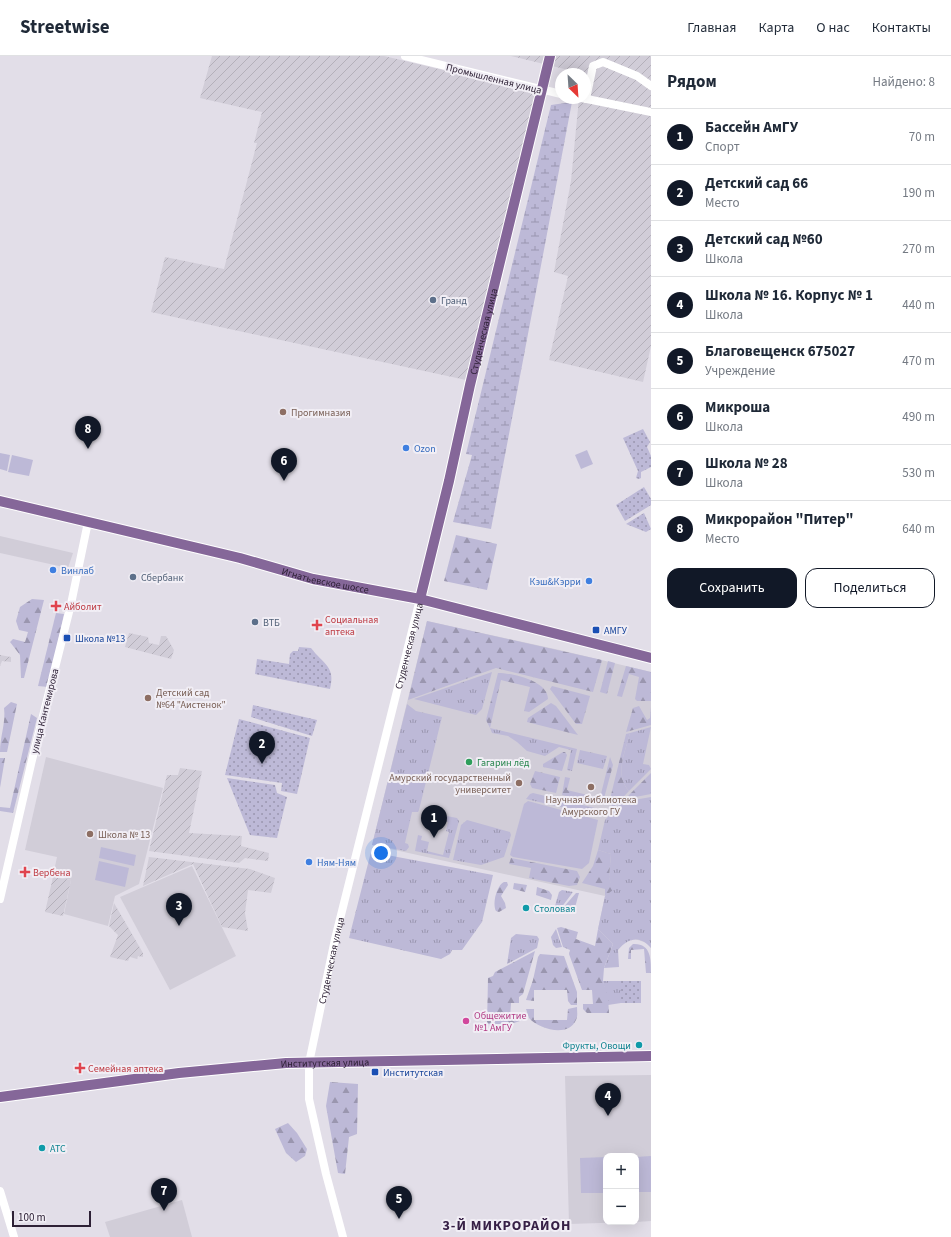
<!DOCTYPE html>
<html lang="ru">
<meta charset="utf-8">
<style>
body{margin:0;font-family:"Source Sans 3",sans-serif;background:#f2f2f3;color:#1f2937}
.controls{position:absolute;right:12px;bottom:12px;display:grid;overflow:hidden;border-radius:8px;box-shadow:0 4px 16px #0002}
.controls button{width:36px;height:36px;display:grid;place-items:center;padding:0;border:0;border-bottom:1px solid #e0e1e3;background:#fff;color:#1f2937;font:20px sans-serif}
.compass{position:absolute;left:555px;top:12px;width:36px;height:36px;border-radius:50%;background:#fff;box-shadow:0 4px 16px #0002;rotate:155deg}
.scale{position:absolute;left:12px;bottom:10px;width:79px;box-sizing:border-box;padding-left:4px;border:2px solid #2e2136;border-top:0;font-size:11px;line-height:14px;white-space:nowrap;color:#2e2136;-webkit-text-stroke:3px #f1eef5;paint-order:stroke}
.you{position:absolute;left:381px;top:797px;width:14px;height:14px;margin:-10px;border:3px solid #fff;border-radius:50%;background:#1a73e8;box-shadow:0 0 0 6px #1a73e833}
.badge{display:grid;place-items:center;width:26px;height:26px;border-radius:50%;background:#111827;color:#fff;font-size:13px;font-weight:700}
.pin{position:absolute;translate:-50% -33px;filter:drop-shadow(0 1px 2px #0008)}
.pin::after{content:'';position:absolute;top:21px;width:14px;height:12px;background:inherit;clip-path:polygon(0 0,100% 0,50% 100%)}
.list{margin:0;padding:0;list-style:none}
h2{display:flex;justify-content:space-between;align-items:center;height:52px;margin:0;padding:0 16px;font-size:17px}
h2 small{font-size:13px;font-weight:400;color:#747a83}
.list li{display:grid;grid-template-columns:26px 1fr auto;gap:12px;align-items:center;box-sizing:border-box;height:56px;padding:0 16px;border-top:1px solid #e0e1e3}
.list b{display:block;font-size:15px;white-space:nowrap}
.list p{margin:0;font-size:13px;white-space:nowrap;color:#747a83}
.list em{font-size:13px;font-style:normal;color:#747a83}
.actions{display:flex;gap:8px;padding:12px 16px}
.actions a{flex:1;padding:9px 0;border:1px solid #111827;border-radius:12px;text-align:center;font-size:14px;color:#111827}
.actions .main{background:#111827;color:#fff}
.map{position:relative;flex:none;width:651px;height:1181px;overflow:hidden}
header{display:flex;align-items:center;gap:24px;box-sizing:border-box;height:56px;padding:0 20px;background:#fff;border-bottom:1px solid #e0e1e3}
header strong{font-size:19px}
nav{display:flex;gap:22px;margin-inline-start:auto;font-size:14px}
main{display:flex}
aside{flex:1;background:#fff}
.map>svg:first-child{display:block}
</style>
<header>
<strong>Streetwise</strong>
<nav><a>Главная</a><a>Карта</a><a>О нас</a><a>Контакты</a></nav>
</header>
<main>
<div class="map">
<svg width="651" height="1181" viewBox="0 0 651 1181">
<defs>
<pattern id="industrial-furrows" width="10" height="10" patternUnits="userSpaceOnUse"><rect width="10" height="10" fill="#d1cdd8"/><path d="M-1 1l2-2M0 10L10 0M9 11l2-2" fill="none" stroke="#b4b0ba"/></pattern>
<pattern id="grass-tufts" width="24" height="20" patternUnits="userSpaceOnUse"><rect width="24" height="20" fill="#bdb9d7"/><path d="M3 7l-1-3M5 7V3M7 7l1-3M15 17l-1-3M17 17v-4M19 17l1-3" fill="none" stroke="#9a96af"/></pattern>
<pattern id="forest-firs" width="22" height="20" patternUnits="userSpaceOnUse"><rect width="22" height="20" fill="#bdb9d7"/><path d="M5 1l3.5 6h-7zM16 11l3.5 6h-7z" fill="#9a96af"/></pattern>
<pattern id="wetland-marsh" width="20" height="14" patternUnits="userSpaceOnUse"><rect width="20" height="14" fill="#bdb9d7"/><path d="M1 5h8M5 5V1M11 12h8M15 12V8" fill="none" stroke="#9a96af"/></pattern>
<pattern id="park-dots" width="8" height="8" patternUnits="userSpaceOnUse"><rect width="8" height="8" fill="#bdb9d7"/><path d="M2 2h.1M6 6h.1" fill="none" stroke="#9a96af" stroke-width="1.8" stroke-linecap="round"/></pattern>
</defs>
<rect width="100%" height="100%" fill="#e2dee8"/>
<g fill="#d1cdd8">
<polygon points="0,480 73,497 68,512 0,497"/>
<polygon points="427,565 564,595 651,616 651,892 647,887 635,883 613,888 598,873 605,840 372,789"/>
<polygon points="46,701 163,732 139,828 115,840 108,870 64,858 71,824 53,820 57,801 25,794"/>
<polygon points="192,810 236,900 170,934 120,841"/>
<polygon points="651,1019 651,1165 636,1166 636,1100 606,1100 606,1166 633,1166 569,1168 565,1020"/>
<polygon points="182,1144 192,1181 110,1181 105,1166"/>
</g>
<g fill="url(#industrial-furrows)">
<polygon points="212,0 384,0 536,36 466,324 151,256 165,201 224,213 257,87 254,87 262,56 200,42"/>
<polygon points="511,0 651,0 651,290 643,326 549,304 568,220 554,216 571,125 579,42 585,42 585,18"/>
<polygon points="129,577 148,581 149,587 159,589 161,580 166,580 174,594 171,603 125,591"/>
<polygon points="0,599 11,601 11,606 2,605 0,610"/>
<polygon points="180,712 202,715 189,777 242,780 241,790 269,797 268,805 245,802 239,807 149,795 167,719 178,719"/>
<polygon points="149,801 250,813 275,822 271,837 248,834 245,857 248,875 222,871 193,808 143,830"/>
<polygon points="53,821 71,824 63,860 45,856"/>
<polygon points="114,847 143,897 143,901 138,900 137,903 130,901 128,905 110,901 118,879 109,870"/>
</g>
<g fill="url(#grass-tufts)">
<polygon points="492,616 482,653 476,659 414,643"/>
<polygon points="407,648 416,655 442,661 419,754 418,756 412,756 405,787 408,788 409,791 406,795 372,789"/>
<path d="M651,671L643,708L649,709L651,713L629,735C614,718 625,697 630,677Z"/>
<polygon points="490,672 577,693 572,715 567,714 571,694 559,691 545,700 527,695 517,686 508,680 492,677"/>
<polygon points="580,694 607,700 603,713 577,707"/>
<polygon points="533,737 558,743 556,750 526,743 530,738"/>
<path d="M651,741V892C640,879 628,882 618,894L619,911L604,912L613,888L598,873L605,840L612,834L609,821L611,798L598,794L605,764L622,746Z"/>
<polygon points="426,756 457,762 459,765 449,802 415,795 418,779 422,780 421,784 429,786 427,795 443,799 449,776 446,775 448,766 422,759"/>
<polygon points="467,764 510,776 511,779 504,801 481,809 453,804 461,769"/>
<polygon points="371,796 493,819 482,866 462,894 452,894 450,898 441,903 349,882"/>
<polygon points="562,834 573,836 558,856 555,855 555,850 559,836"/>
<polygon points="576,837 579,837 574,855 562,853"/>
<polygon points="556,873 562,891 556,892 553,889 551,881"/>
<polygon points="516,878 537,880 539,883 537,892 507,908 511,882"/>
<polygon points="603,925 621,925 621,947 608,949"/>
</g>
<g fill="url(#forest-firs)">
<polygon points="456,479 497,488 487,534 444,525"/>
<polygon points="32,543 44,544 24,622 21,622 20,599 10,586 13,583 25,586 28,576 19,574 16,565 20,551"/>
<polygon points="56,557 64,558 48,631 38,630"/>
<polygon points="427,565 602,604 593,636 496,612 408,644"/>
<polygon points="608,605 615,607 607,638 600,636"/>
<polygon points="626,610 651,616 651,645 637,645 635,643 639,621 629,618 622,641 617,640"/>
<path d="M498,617C513,617 548,625 548,643L529,656L524,655L530,631L501,624L490,672L486,664Z"/>
<polygon points="552,630 590,640 582,668 576,668 550,633"/>
<path d="M11,646L17,648L7,696H0C0,680 6,667 4,652Z"/>
<polygon points="551,647 556,650 578,679 527,666 528,662"/>
<polygon points="639,650 647,664 650,662 651,651 651,669 626,676 633,652"/>
<polygon points="31,658 37,662 13,757 0,755 0,751 10,752"/>
<path d="M630,677C625,697 614,718 629,735L612,753L611,739L626,678Z"/>
<polygon points="563,696 565,696 567,699 562,715 543,711 543,708"/>
<polygon points="610,701 613,709 603,746 596,748 562,739 565,721 570,722 567,734 600,742"/>
<polygon points="0,702 5,702 0,732"/>
<polygon points="535,715 560,721 556,737 532,732 530,728"/>
<polygon points="651,717 651,738 625,743"/>
<polygon points="558,743 595,752 585,756 556,750"/>
<polygon points="598,794 611,798 609,821 613,834 605,840 605,833 582,827 593,810"/>
<polygon points="511,802 577,815 580,821 577,829 569,830 529,822 531,812 509,808"/>
<path d="M504,826H507L508,829L501,840L505,847L506,852L499,856L496,855C492,847 497,829 504,826Z"/>
<polygon points="514,827 527,829 525,836 513,833"/>
<polygon points="537,831 549,835 552,839 551,844 536,839"/>
<polygon points="561,871 578,876 576,883 595,890 598,873 613,888 604,912 603,925 608,941 609,957 587,957 583,953 583,948 593,948 592,934 582,934 569,898 570,894 563,891 557,872"/>
<path d="M633,888C651,887 651,903 651,917H646L644,893L631,894V903H628L629,892Z"/>
<polygon points="535,895 523,938 519,941 519,947 511,947 510,962 522,962 523,964 508,969 487,968 488,922 493,920 495,916"/>
<polygon points="540,898 564,900 577,936 577,949 571,949 568,945 567,934 534,934 534,945 526,944 533,924 538,901"/>
<path d="M577,951C577,956 578,960 576,964C568,982 539,973 529,962L526,953H534V964H567L568,953Z"/>
<polygon points="330,1026 358,1028 357,1078 349,1081 345,1118 338,1117 326,1050"/>
<polygon points="288,1067 297,1077 307,1093 305,1100 296,1106 286,1097 275,1073"/>
</g>
<polygon fill="url(#wetland-marsh)" points="572,46 491,473 453,466 472,399 466,398 551,49"/>
<g fill="url(#park-dots)">
<polygon points="643,373 650,386 647,391 651,400 651,411 641,416 641,422 639,423 636,422 638,415 623,382"/>
<polygon points="644,431 651,443 651,449 625,465 616,449"/>
<polygon points="644,457 651,473 646,476 626,468"/>
<path d="M299,591L311,592C323,608 336,610 330,633L255,618L257,603L289,608L290,598L293,595H298Z"/>
<polygon points="253,649 317,664 312,680 251,661"/>
<polygon points="239,663 310,682 297,738 281,735 282,727 225,719"/>
<polygon points="227,722 275,729 277,737 287,741 277,782 250,779"/>
<rect x="621" y="925" width="20" height="22"/>
</g>
<g fill="#bdb9d7">
<polygon points="587,394 593,408 581,413 575,399"/>
<polygon points="0,397 10,399 7,415 0,413"/>
<polygon points="12,399 33,404 29,420 8,416"/>
<polygon points="528,745 598,764 589,807 582,813 513,801 510,799 524,748"/>
<polygon points="101,791 136,799 134,810 99,802"/>
<polygon points="99,805 129,812 125,831 95,824"/>
<polygon points="651,1100 651,1136 636,1136 636,1101"/>
<polygon points="606,1101 606,1137 581,1137 580,1102"/>
</g>
<g fill="none" stroke-linecap="round" stroke-linejoin="round">
<g stroke="#fff" stroke-width="12">
<g id="major">
<path id="s2" d="M0,445L240,502L313,523L420,543L651,602"/>
<path id="s3" d="M420,543L449,425L470,329L550,0"/>
<path id="s4" d="M0,1041L179,1017L286,1007L651,1000"/>
</g>
</g>
<g stroke="#fff" stroke-width="8">
<polyline points="405,0 561,38"/>
<polyline points="582,42 651,56"/>
<polyline points="586,43 593,10 603,6 637,20 651,30"/>
<polyline points="0,843 32,704 71,548 88,466"/>
<polyline points="0,1135 14,1181"/>
<path id="s1" d="M343,1181L326,1118L309,1043V1007L335,883L420,543"/>
</g>
<use href="#major" stroke="#856799" stroke-width="10"/>
</g>
<g fill="#5c6f8a" stroke="#f1eef5" stroke-width="1.5">
<circle cx="433" cy="244" r="4"/>
<circle cx="133" cy="521" r="4"/>
<circle cx="255" cy="566" r="4"/>
</g>
<g fill="#8d6e63" stroke="#f1eef5" stroke-width="1.5">
<circle cx="283" cy="356" r="4"/>
<circle cx="148" cy="642" r="4"/>
<circle cx="519" cy="727" r="4"/>
<circle cx="591" cy="731" r="4"/>
<circle cx="90" cy="778" r="4"/>
</g>
<g fill="#3f7fe0" stroke="#f1eef5" stroke-width="1.5">
<circle cx="406" cy="392" r="4"/>
<circle cx="53" cy="514" r="4"/>
<circle cx="589" cy="525" r="4"/>
<circle cx="309" cy="806" r="4"/>
</g>
<g fill="#e0444e" stroke="#f1eef5" stroke-width="1.5">
<path d="M54 544h4v4h4v4h-4v4h-4v-4h-4v-4h4z"/>
<path d="M315 563h4v4h4v4h-4v4h-4v-4h-4v-4h4z"/>
<path d="M23 810h4v4h4v4h-4v4h-4v-4h-4v-4h4z"/>
<path d="M78 1006h4v4h4v4h-4v4h-4v-4h-4v-4h4z"/>
</g>
<g fill="#1a4fb4" stroke="#f1eef5" stroke-width="1.5">
<rect x="592" y="570" width="8" height="8" rx="2"/>
<rect x="63" y="578" width="8" height="8" rx="2"/>
<rect x="371" y="1012" width="8" height="8" rx="2"/>
</g>
<circle fill="#2e9e5b" stroke="#f1eef5" stroke-width="1.5" cx="469" cy="706" r="4"/>
<g fill="#0f9aa8" stroke="#f1eef5" stroke-width="1.5">
<circle cx="526" cy="852" r="4"/>
<circle cx="639" cy="989" r="4"/>
<circle cx="42" cy="1092" r="4"/>
</g>
<circle fill="#d1479c" stroke="#f1eef5" stroke-width="1.5" cx="466" cy="965" r="4"/>
<g text-anchor="middle" stroke-width="4" stroke-linejoin="round" paint-order="stroke">
<g font-size="10" fill="#2e2136" stroke="#f1eef5">
<text transform="translate(494 22) rotate(14)" y="4">Промышленная улица</text>
<text dy="4" stroke="none"><textPath href="#s3" startOffset="275">Студенческая улица</textPath></text>
<text dy="4" stroke="none"><textPath href="#s2" startOffset="335">Игнатьевское шоссе</textPath></text>
<text dy="4" stroke="none"><textPath href="#s1" startOffset="607">Студенческая улица</textPath></text>
<text transform="translate(44 655) rotate(-76)" y="4">улица Кантемирова</text>
<text dy="4" stroke="none"><textPath href="#s1" startOffset="283">Студенческая улица</textPath></text>
<text dy="4" stroke="none"><textPath href="#s4" startOffset="327">Институтская улица</textPath></text>
</g>
<g font-size="10" fill="#4e5e75" stroke="#f1eef5" text-anchor="start">
<text x="441" y="248">Гранд</text>
<text x="141" y="525">Сбербанк</text>
<text x="263" y="570">ВТБ</text>
</g>
<g font-size="10" fill="#785e54" stroke="#f1eef5" text-anchor="start">
<text x="291" y="360">Прогимназия</text>
<text x="156" y="640">Детский сад<tspan x="156" dy="12">№64 "Аистенок"</tspan></text>
<text x="511" y="725" text-anchor="end">Амурский государственный<tspan x="511" dy="12">университет</tspan></text>
<text x="591" y="747" text-anchor="middle">Научная библиотека<tspan x="591" dy="12">Амурского ГУ</tspan></text>
<text x="98" y="782">Школа № 13</text>
</g>
<g font-size="10" fill="#366cbe" stroke="#f1eef5" text-anchor="start">
<text x="414" y="396">Ozon</text>
<text x="61" y="518">Винлаб</text>
<text x="581" y="529" text-anchor="end">Кэш&amp;Кэрри</text>
<text x="317" y="810">Ням-Ням</text>
</g>
<g font-size="10" fill="#be3a42" stroke="#f1eef5" text-anchor="start">
<text x="64" y="554">Айболит</text>
<text x="325" y="567">Социальная<tspan x="325" dy="12">аптека</tspan></text>
<text x="33" y="820">Вербена</text>
<text x="88" y="1016">Семейная аптека</text>
</g>
<g font-size="10" fill="#164399" stroke="#f1eef5" text-anchor="start">
<text x="604" y="578">АМГУ</text>
<text x="75" y="586">Школа №13</text>
<text x="383" y="1020">Институтская</text>
</g>
<g font-size="10" fill="#27864d" stroke="#f1eef5" text-anchor="start">
<text x="477" y="710">Гагарин лёд</text>
</g>
<g font-size="10" fill="#0d838f" stroke="#f1eef5" text-anchor="start">
<text x="534" y="856">Столовая</text>
<text x="631" y="993" text-anchor="end">Фрукты, Овощи</text>
<text x="50" y="1096">АТС</text>
</g>
<g font-size="10" fill="#b23c85" stroke="#f1eef5" text-anchor="start">
<text x="474" y="963">Общежитие<tspan x="474" dy="12">№1 АмГУ</tspan></text>
</g>
<g font-size="14" font-weight="bold" letter-spacing="1" fill="#372046" stroke="#f1eef5">
<text x="507" y="1174">3-Й МИКРОРАЙОН</text>
</g>
</g>
</svg>
<div class="controls">
<button>+</button>
<button>−</button>
</div>
<svg class="compass" viewBox="-18 -18 36 36"><path d="M0-13l5 13h-10z" fill="#e53935"/><path d="M0 13l5-13h-10z" fill="#747a83"/></svg>
<div class="scale">100 m</div>
<div class="you"></div>
<div class="pin badge" style="left:434px;top:782px">1</div>
<div class="pin badge" style="left:262px;top:708px">2</div>
<div class="pin badge" style="left:179px;top:870px">3</div>
<div class="pin badge" style="left:608px;top:1060px">4</div>
<div class="pin badge" style="left:399px;top:1163px">5</div>
<div class="pin badge" style="left:284px;top:425px">6</div>
<div class="pin badge" style="left:164px;top:1155px">7</div>
<div class="pin badge" style="left:88px;top:393px">8</div>
</div>
<aside>
<h2>Рядом<small>Найдено: 8</small></h2>
<ul class="list">
<li><span class="badge">1</span><div><b>Бассейн АмГУ</b><p>Спорт</p></div><em>70 m</em></li>
<li><span class="badge">2</span><div><b>Детский сад 66</b><p>Место</p></div><em>190 m</em></li>
<li><span class="badge">3</span><div><b>Детский сад №60</b><p>Школа</p></div><em>270 m</em></li>
<li><span class="badge">4</span><div><b>Школа № 16. Корпус № 1</b><p>Школа</p></div><em>440 m</em></li>
<li><span class="badge">5</span><div><b>Благовещенск 675027</b><p>Учреждение</p></div><em>470 m</em></li>
<li><span class="badge">6</span><div><b>Микроша</b><p>Школа</p></div><em>490 m</em></li>
<li><span class="badge">7</span><div><b>Школа № 28</b><p>Школа</p></div><em>530 m</em></li>
<li><span class="badge">8</span><div><b>Микрорайон &quot;Питер&quot;</b><p>Место</p></div><em>640 m</em></li>
</ul>
<div class="actions"><a class="main">Сохранить</a><a>Поделиться</a></div>
</aside>
</main>
